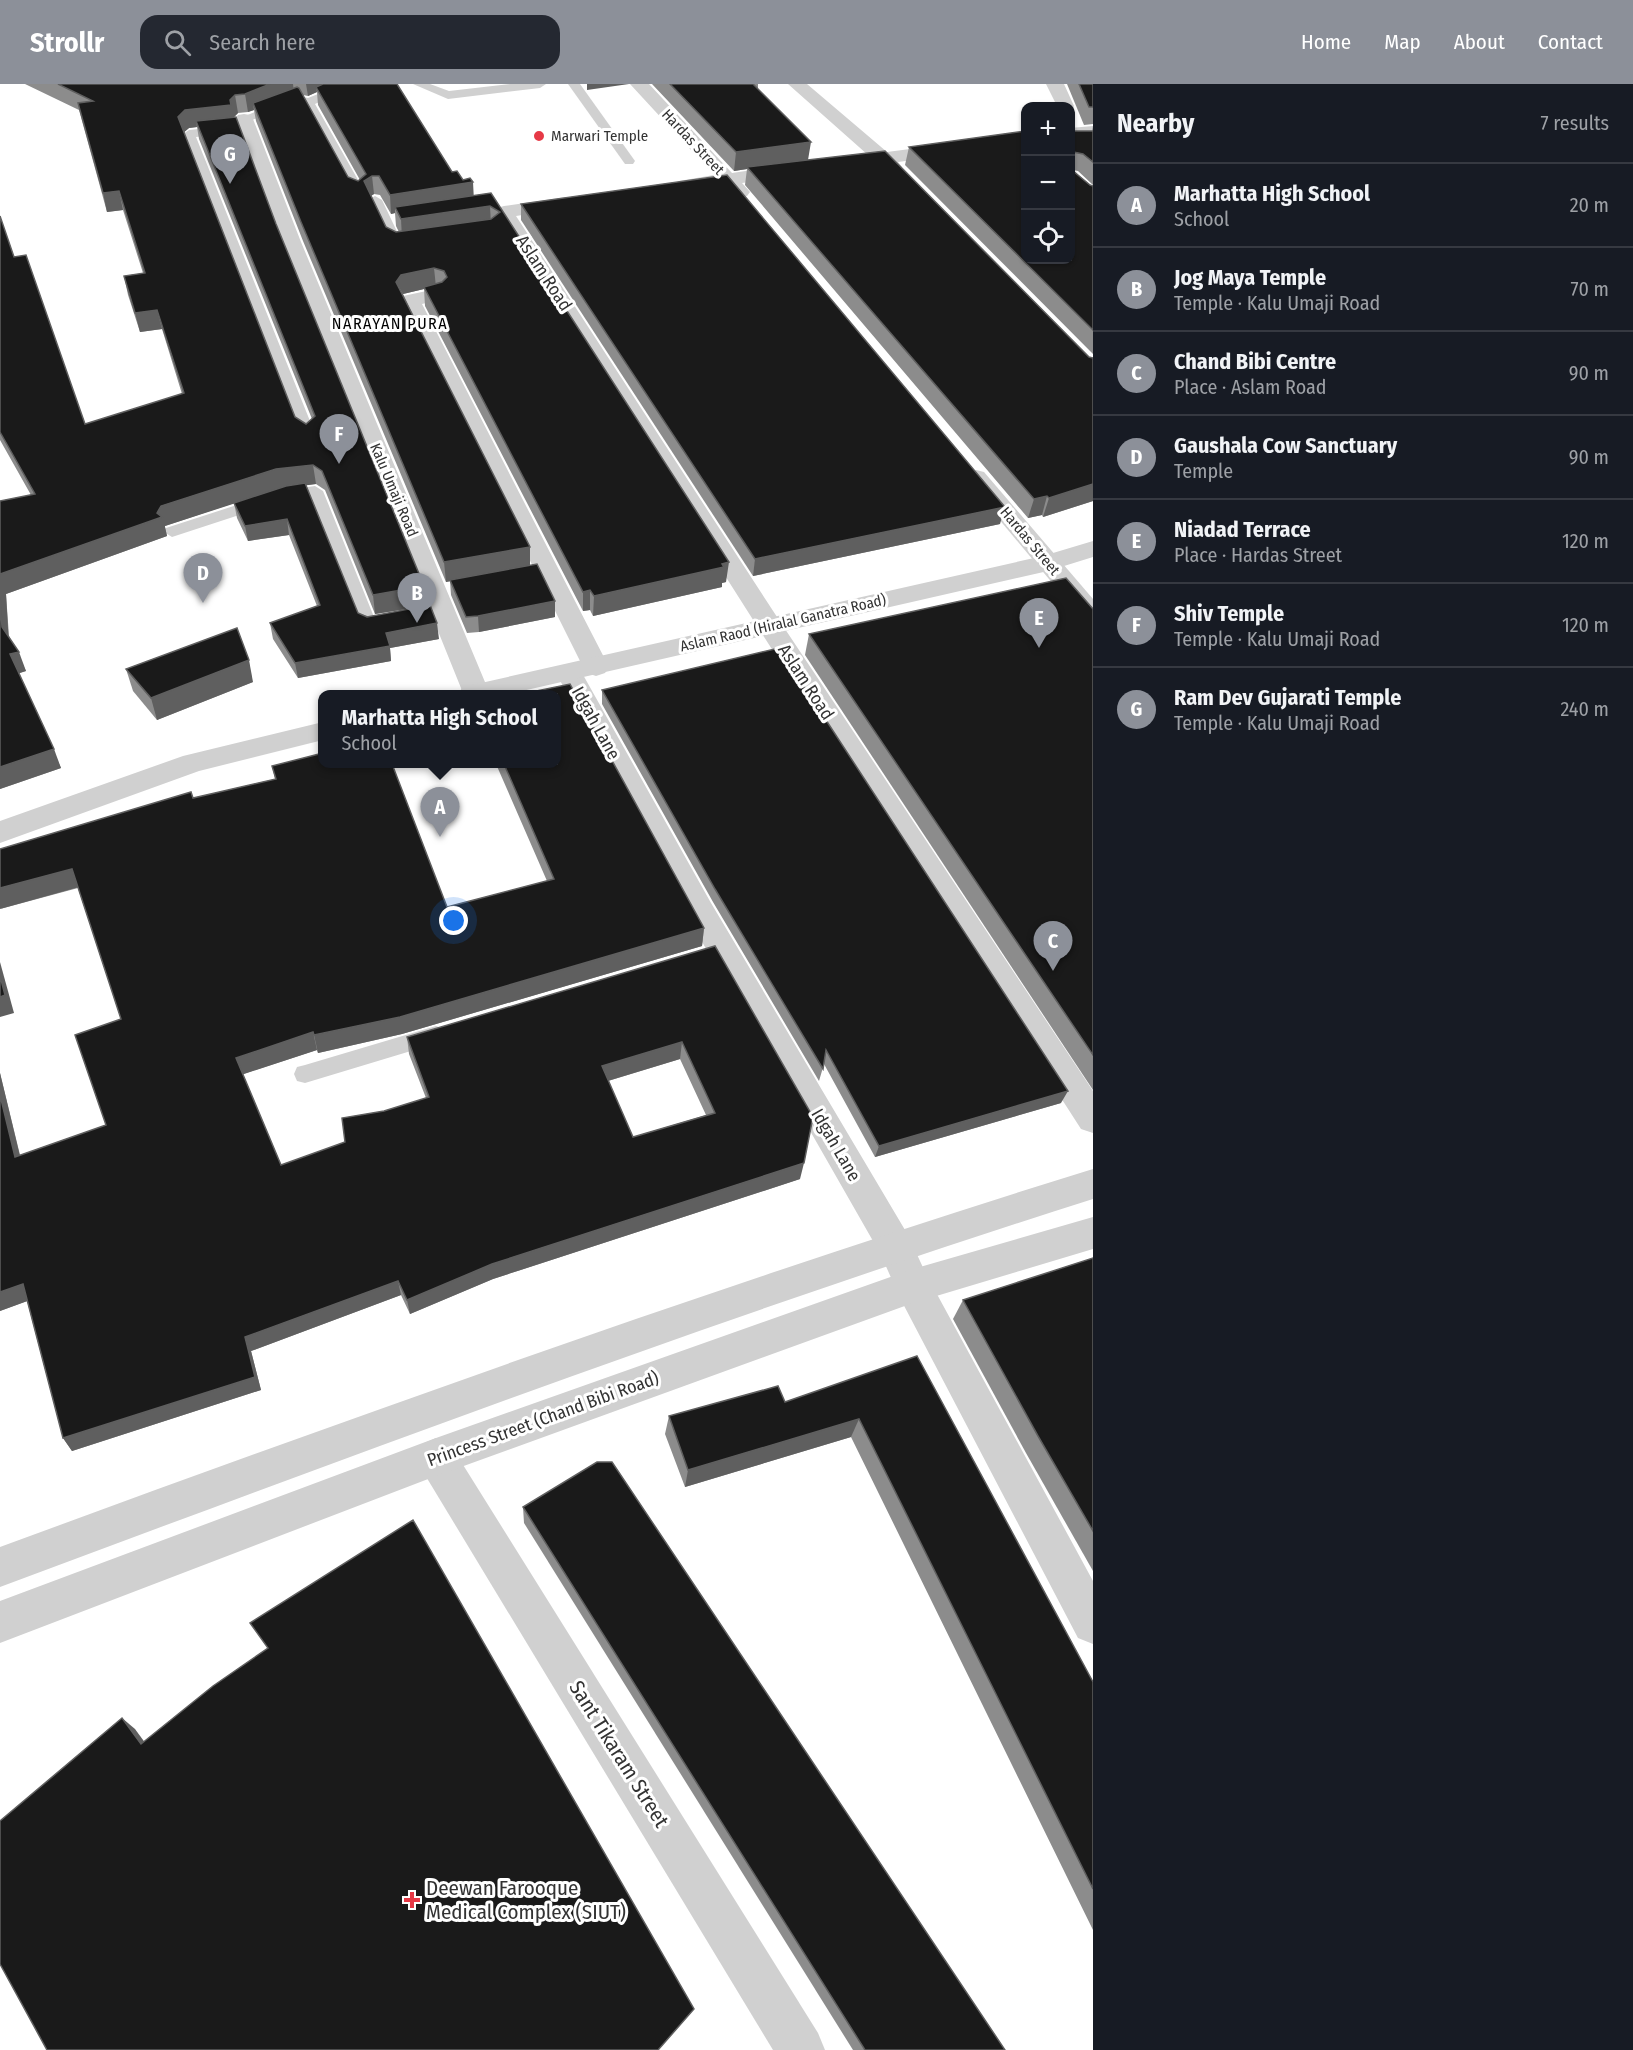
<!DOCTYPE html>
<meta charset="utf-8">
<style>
body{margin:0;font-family:"Fira Sans Condensed",sans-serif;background:#242831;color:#f1f3f6}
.controls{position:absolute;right:18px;top:18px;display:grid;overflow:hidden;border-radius:12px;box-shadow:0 2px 4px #0004}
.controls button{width:54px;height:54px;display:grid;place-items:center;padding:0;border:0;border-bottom:2px solid #363941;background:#171b24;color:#f1f3f6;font:30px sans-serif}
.you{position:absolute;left:454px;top:837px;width:21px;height:21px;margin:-15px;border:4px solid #fff;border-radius:50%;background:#1a73e8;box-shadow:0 0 0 9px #1a73e833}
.badge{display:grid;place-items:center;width:39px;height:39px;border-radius:50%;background:#8c9099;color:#fff;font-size:20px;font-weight:700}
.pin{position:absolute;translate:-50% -50px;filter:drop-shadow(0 2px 3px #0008)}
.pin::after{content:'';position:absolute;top:32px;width:21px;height:18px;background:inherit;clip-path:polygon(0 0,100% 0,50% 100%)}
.popup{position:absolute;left:318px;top:606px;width:243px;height:78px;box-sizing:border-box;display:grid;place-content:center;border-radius:12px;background:#171b24;filter:drop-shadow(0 2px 4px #0005);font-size:20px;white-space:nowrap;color:#9ea1a6}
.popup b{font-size:22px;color:#f1f3f6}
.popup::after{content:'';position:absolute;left:50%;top:100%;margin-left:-12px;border:12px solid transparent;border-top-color:#171b24}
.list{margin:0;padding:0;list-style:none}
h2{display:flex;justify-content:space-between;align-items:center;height:78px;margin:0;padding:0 24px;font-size:26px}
h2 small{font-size:20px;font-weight:400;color:#9ea1a6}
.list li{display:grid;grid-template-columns:39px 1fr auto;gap:18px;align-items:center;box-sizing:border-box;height:84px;padding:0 24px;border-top:2px solid #363941}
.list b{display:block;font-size:22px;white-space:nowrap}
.list p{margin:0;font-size:20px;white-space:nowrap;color:#9ea1a6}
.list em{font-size:20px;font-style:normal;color:#9ea1a6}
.icon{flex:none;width:33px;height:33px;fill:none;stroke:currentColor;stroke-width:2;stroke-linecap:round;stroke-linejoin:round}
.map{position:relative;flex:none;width:1093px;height:1966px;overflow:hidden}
header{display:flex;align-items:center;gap:36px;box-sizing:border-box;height:84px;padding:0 30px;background:#8c9099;color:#fff}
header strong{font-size:28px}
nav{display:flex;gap:33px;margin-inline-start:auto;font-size:21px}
.search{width:420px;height:54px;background:#242831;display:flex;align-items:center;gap:15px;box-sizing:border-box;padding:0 21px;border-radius:18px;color:#9ea1a6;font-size:22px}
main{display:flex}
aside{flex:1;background:#171b24}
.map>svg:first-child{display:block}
</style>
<header>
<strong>Strollr</strong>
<div class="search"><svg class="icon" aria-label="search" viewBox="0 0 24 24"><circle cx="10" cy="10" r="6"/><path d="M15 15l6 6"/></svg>Search here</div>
<nav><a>Home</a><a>Map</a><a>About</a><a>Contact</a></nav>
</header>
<main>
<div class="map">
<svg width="1093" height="1966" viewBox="0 0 1093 1966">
<rect width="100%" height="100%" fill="#fff"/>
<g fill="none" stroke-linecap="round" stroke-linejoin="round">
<g fill="#d0d0d0" fill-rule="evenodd">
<polygon points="343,0 359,0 315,20 366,110 359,114 352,110 303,20 299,18 244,39 238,35 295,11 308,14"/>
<polygon points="413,0 430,0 449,7 510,0 546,0 540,4 448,15"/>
<polygon points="568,0 580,0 635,77 633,80 625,80"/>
<polygon points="228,42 232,43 234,46 232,49 196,53 316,352 314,355 308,357 300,352 183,50 189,46"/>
<polygon points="375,112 382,116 401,156 413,156 415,159 413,162 392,164 368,116"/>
<polygon points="315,402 323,407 374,533 389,530 395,532 398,536 395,540 368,546 362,544 309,412 288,415 172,453 164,448 166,444 280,407"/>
<polygon points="436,942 444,945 447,951 444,957 305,999 297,997 294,990 297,983 305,981"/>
</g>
<g fill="#d0d0d0" fill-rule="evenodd">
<path d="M630,0H649L732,89L792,80L799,82L801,86L799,90L792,92L742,99L750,108L747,112C735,115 731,110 723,101L686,107L679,105L677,101L679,97L714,91Z"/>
<path d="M788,0H807L887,68L1026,50V61L898,78L902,83L900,87C890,89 886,87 879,80L846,85L839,83L837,79L839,75L868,71Z"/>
<polygon points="1046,0 1064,0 1074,22 1071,26 1070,22 1057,22"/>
<polygon points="244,30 250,31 253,35 301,158 490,610 463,609 281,158 235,35 238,31"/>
<polygon points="1093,42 1093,52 1070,55 1070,44"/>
<polygon points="566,113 573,115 576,119 573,123 516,132 779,536 1093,1007 1093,1049 1081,1045 757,542 494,128 497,124 504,122"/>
<polygon points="436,205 443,207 446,211 443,215 422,220 609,583 605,589 596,592 587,589 583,583 400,216 403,212"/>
<polygon points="976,386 984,388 1093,515 1093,539 1084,537 968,398 964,393 968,388"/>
<polygon points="569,580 578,583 582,589 711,819 908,1151 926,1190 1093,1497 1093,1560 1078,1554 900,1214 881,1171 689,835 556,589 560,583"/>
<polygon points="436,1354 450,1360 818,1949 825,1966 773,1966 422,1386 416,1373 422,1360"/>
</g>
<g fill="#d0d0d0" fill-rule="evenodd">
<polygon points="1093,457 1093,473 1048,487 509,610 458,610 462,604 472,601 1043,472"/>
<polygon points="323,638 323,656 199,687 0,759 0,737 183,672"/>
<path d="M1093,1085V1115C724,1232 362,1368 0,1503V1463C362,1330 725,1199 1093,1085Z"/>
<polygon points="1093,1133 1093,1165 913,1219 436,1392 0,1559 0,1517 436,1354 913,1185"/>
</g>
</g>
<g fill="#8c8c8c" fill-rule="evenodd">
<path d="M25,0H397L452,88L474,112L491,109L726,498L722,499V503L593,532L590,526L583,527L425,222L424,205L403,210L530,482L555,517V533L479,548L467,549L451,511L450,497L446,498L303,157L256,37L254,26L248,28L238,29L234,33L276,140L424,502L425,522L375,530L325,406L316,400L306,401L358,529L439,555L390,564L391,577L298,594L273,555L270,539L317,522L289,451L248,457L237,434L234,419L165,442V443L167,452L6,510L9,552L26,587L19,589L61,684L0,705V417L31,411L0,356V132L14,173L85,340L182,310L162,245L140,248L128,211L124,192L143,189L123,126L107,128L79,26ZM317,8L318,21L360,96L358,97L348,93L303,11L308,12ZM197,43L199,55L312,335L306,340L295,333L184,48L189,44ZM374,110L380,111L391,130L395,129L396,142L399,148H396L386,143L371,112Z"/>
<polygon points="652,0 758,0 758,5 808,76 1089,273 1093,274 1093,417 1043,433 1042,431 1028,434 745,101 747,85 734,87"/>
<polygon points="1067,0 1093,0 1093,40 1084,41"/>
<polygon points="1093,42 1093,101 1078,87 1073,86 1090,101 1093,102 1093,270 905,81 909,63 1071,47 1092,47"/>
<polygon points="521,120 1000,440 753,492 521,136"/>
<polygon points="1093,525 1093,1006 805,571 809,550"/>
<polygon points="126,585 253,598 157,636 133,607"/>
<polygon points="602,606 1061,1019 875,1073 824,980 819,997 713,818 602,620"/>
<path d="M496,680H557L704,844L702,862L402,950L318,969L317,966L243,990L281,1081L345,1058L384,1027L426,1014L409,970L407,953L715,862L800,1095L493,1195L410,1230L401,1211L251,1267L261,1306L72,1367L63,1354L27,1217L0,1227V989L20,1071L106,1041L121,935L78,804L0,825L193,714L275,695L272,682L447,823L547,797ZM680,975L706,1031L633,1053L608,997Z"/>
<polygon points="1093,1174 1093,1487 1026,1369 953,1235 963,1216"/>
<polygon points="917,1272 1093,1598 1093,1846 851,1353 685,1403 665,1350 669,1332 785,1318"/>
<polygon points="523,1423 1005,1966 853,1966 524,1439"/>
</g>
<g fill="#5f5f5f">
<polygon points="270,0 293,0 294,9 253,19 254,26 248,28 245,10"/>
<polygon points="306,0 337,0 316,3 317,8 308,12"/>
<polygon points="587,0 629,0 587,6"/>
<polygon points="235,11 238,29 233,34 196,37 197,43 189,44 181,51 178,33 185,26 230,16"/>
<polygon points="811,58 808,76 747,83 747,85 734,87 736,68"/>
<polygon points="372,92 374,110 366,115 364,97"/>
<polygon points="473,98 474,117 395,123 395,129 391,130 390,111"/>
<polygon points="119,107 123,126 107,128 103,109"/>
<polygon points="490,122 491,141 402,154 401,135"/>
<polygon points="434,184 436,203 424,203 424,205 403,210 396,198 401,191"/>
<polygon points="157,226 162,245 140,248 135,229"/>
<polygon points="313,381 316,400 279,405 165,442 165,443 167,452 6,510 9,562 2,543 0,513 0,490 157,429 161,422 276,385"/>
<polygon points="1093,400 1093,417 1043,433 1049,414"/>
<polygon points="1047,412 1042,431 1028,434 1034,415"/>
<polygon points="1005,423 1000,440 753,492 755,475"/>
<polygon points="287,435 289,451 248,457 245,442"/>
<polygon points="530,463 530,483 446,498 444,478"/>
<polygon points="729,478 726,498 722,499 722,503 593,532 594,512"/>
<polygon points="424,502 425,522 375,530 373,511"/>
<polygon points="590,506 590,526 583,527 583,508"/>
<polygon points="555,517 555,533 479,548 478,532"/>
<polygon points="437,539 439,555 390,564 391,577 298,594 295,579 386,549"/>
<polygon points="19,568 26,587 17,590 10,570"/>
<polygon points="249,576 253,598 157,636 151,614"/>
<polygon points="54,665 61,684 0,705 0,683"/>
<polygon points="72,785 79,803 0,825 0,804"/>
<polygon points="704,844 702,862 402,950 318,969 314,951"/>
<polygon points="0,878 14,929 0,933"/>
<polygon points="313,948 317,966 241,991 236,974"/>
<polygon points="682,958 680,975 601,999 602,982"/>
<polygon points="0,989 24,1089 15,1073 0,1011"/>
<polygon points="1068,1007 1061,1019 875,1073 879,1062"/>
<polygon points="804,1079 800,1095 493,1195 410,1230 407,1216 492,1180"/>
<polygon points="398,1197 401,1211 251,1267 261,1306 72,1367 63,1354 245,1253"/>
<polygon points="23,1200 33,1215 0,1227 0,1208"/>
<polygon points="859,1335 851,1353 685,1403 688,1386"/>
<polygon points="122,1634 135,1645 154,1671 141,1660"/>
</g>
<g fill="#1a1a1a" stroke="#5f5f5f" stroke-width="1.5" fill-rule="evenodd">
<polygon points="58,0 270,0 245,10 235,11 230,16 231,21 185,26 178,33 295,333 306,340 315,332 196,37 236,33 276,140 424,502 373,511 322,387 313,381 276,385 161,422 157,429 162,433 0,490 0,417 35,410 0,348 0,132 14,173 26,171 85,340 184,309 157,226 135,229 124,192 145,189 119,107 103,109 78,19 93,17"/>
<polygon points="323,0 397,0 452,88 457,87 463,96 470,94 473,98 390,111 379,92 372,92 364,97 386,143 396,148 491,135 500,128 490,122 401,135 395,123 491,109 729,478 722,480 724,483 594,512 590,506 583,508 424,203 442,198 447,193 444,187 434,184 401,191 396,198 530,463 444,478 301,138 253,19 297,3 299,4 348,93 358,97 366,90 316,3"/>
<polygon points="670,0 753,0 811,58 736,68"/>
<polygon points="1079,0 1093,0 1093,23 1089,23"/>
<polygon points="1026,47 1026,176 1071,176 1071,47 1093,47 1093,78 1083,70 1073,68 1073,87 1090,101 1093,102 1093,246 909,63"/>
<polygon points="885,67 1089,273 1093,274 1093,400 1049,414 1047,412 1034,415 747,83"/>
<polygon points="727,91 1005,423 755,475 521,120"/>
<polygon points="305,399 358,529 367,533 430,521 437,539 386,549 390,562 295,579 270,539 320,521 287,435 245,442 234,419 286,402"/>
<polygon points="537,480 555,517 478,532 466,533 450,496"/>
<polygon points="1066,494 1093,525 1093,971 809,550"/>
<polygon points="0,513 2,543 19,568 10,570 54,665 0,683"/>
<polygon points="237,544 249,576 151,614 126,585"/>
<polygon points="779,564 1068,1007 879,1062 826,966 823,985 715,805 602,606"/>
<path d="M570,600L704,844L400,933L314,951L313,948L236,974L281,1081L345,1058L342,1034L384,1027L429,1013L407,953L715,862L813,1033L804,1079L492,1180L407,1216L398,1197L245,1253L255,1293L63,1354L23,1200L0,1208V1011L15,1073L106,1041L75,951L121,935L72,785L0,804V765L191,708L193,714L276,695L272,682L323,669V680H392L447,823L554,795L504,680H557V610H522ZM682,958L715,1029L633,1053L602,982Z"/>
<polygon points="0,892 5,911 0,913"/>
<polygon points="1093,1174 1093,1447 1038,1352 963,1216"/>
<polygon points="917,1272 1093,1598 1093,1805 859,1335 688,1386 669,1332 778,1302 785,1318"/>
<polygon points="597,1378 612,1378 1005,1966 865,1966 523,1423"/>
<polygon points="413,1436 694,1925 658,1966 47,1966 0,1880 0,1737 122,1634 141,1660 213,1602 268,1564 250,1539"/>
</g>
<g fill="#e63946" stroke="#fff" stroke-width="2">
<circle cx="539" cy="52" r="6"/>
<path d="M409 1807h6v6h6v6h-6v6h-6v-6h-6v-6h6z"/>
</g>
<g text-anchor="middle" stroke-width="6" stroke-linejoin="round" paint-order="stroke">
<g font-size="15" fill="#333" stroke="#fff" text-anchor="start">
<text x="551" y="57">Marwari Temple</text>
</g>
<g font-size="15" fill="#333" stroke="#fff">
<text transform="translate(693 58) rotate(47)" y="5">Hardas Street</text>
<text transform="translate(394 406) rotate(67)" y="5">Kalu Umaji Road</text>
<text transform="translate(1030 457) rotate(50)" y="5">Hardas Street</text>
<text transform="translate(783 539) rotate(-13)" y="5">Aslam Raod (Hiralal Ganatra Road)</text>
</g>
<g font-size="16" letter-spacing="1.5" fill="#000" stroke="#fff">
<text x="390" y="245">NARAYAN PURA</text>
</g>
<g font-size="18" fill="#333" stroke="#fff">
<text transform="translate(544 189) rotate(57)" y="6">Aslam Road</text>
<text transform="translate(806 598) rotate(57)" y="6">Aslam Road</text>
<text transform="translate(596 639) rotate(61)" y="6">Idgah Lane</text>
<text transform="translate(836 1061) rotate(60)" y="6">Idgah Lane</text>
<text transform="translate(543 1335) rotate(-20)" y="6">Princess Street (Chand Bibi Road)</text>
</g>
<g font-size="21" fill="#333" stroke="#fff">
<text transform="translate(619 1670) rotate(58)" y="7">Sant Tikaram Street</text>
</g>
<g font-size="21" fill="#333" stroke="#fff" text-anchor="start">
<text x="426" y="1811">Deewan Farooque<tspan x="426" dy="24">Medical Complex (SIUT)</tspan></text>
</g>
</g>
</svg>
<div class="controls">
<button>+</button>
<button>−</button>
<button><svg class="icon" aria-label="locate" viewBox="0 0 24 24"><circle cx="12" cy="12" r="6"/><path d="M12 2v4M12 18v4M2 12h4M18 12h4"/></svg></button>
</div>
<div class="you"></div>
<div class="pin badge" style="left:440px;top:753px">A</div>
<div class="popup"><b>Marhatta High School</b>School</div>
<div class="pin badge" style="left:417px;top:539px">B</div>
<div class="pin badge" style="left:1053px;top:887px">C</div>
<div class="pin badge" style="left:203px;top:519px">D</div>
<div class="pin badge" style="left:1039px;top:564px">E</div>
<div class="pin badge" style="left:339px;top:380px">F</div>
<div class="pin badge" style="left:230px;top:100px">G</div>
</div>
<aside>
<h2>Nearby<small>7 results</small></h2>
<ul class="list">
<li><span class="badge">A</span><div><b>Marhatta High School</b><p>School</p></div><em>20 m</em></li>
<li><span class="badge">B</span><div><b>Jog Maya Temple</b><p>Temple · Kalu Umaji Road</p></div><em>70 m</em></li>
<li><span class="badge">C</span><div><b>Chand Bibi Centre</b><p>Place · Aslam Road</p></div><em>90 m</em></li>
<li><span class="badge">D</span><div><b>Gaushala Cow Sanctuary</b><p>Temple</p></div><em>90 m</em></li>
<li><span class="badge">E</span><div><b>Niadad Terrace</b><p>Place · Hardas Street</p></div><em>120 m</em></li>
<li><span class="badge">F</span><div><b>Shiv Temple</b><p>Temple · Kalu Umaji Road</p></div><em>120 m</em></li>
<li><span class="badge">G</span><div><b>Ram Dev Gujarati Temple</b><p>Temple · Kalu Umaji Road</p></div><em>240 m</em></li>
</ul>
</aside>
</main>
